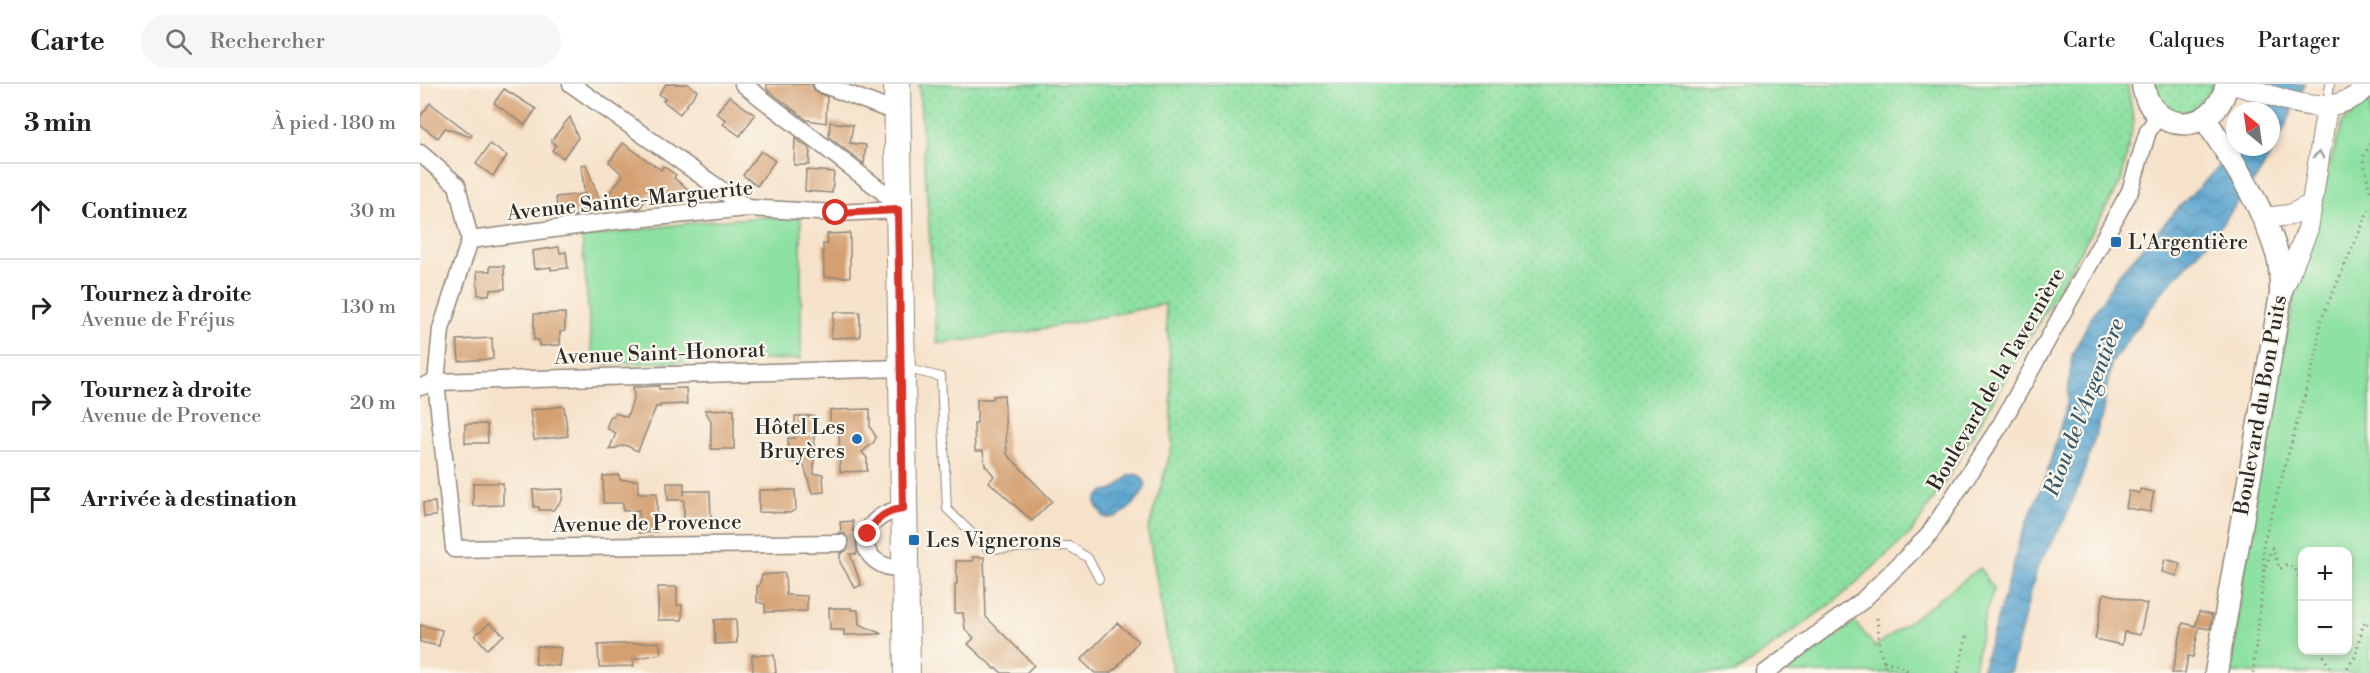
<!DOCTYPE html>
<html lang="fr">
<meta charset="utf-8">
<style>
body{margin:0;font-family:"Libre Bodoni",serif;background:#f6f6f6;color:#202124}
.controls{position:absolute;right:18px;bottom:18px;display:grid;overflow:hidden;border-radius:12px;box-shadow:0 3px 9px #0003}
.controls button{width:54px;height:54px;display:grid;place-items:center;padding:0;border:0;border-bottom:2px solid #e0e0e0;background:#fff;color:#202124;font:30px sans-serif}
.compass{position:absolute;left:1806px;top:18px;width:54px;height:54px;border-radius:50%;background:#fff;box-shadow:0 3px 9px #0003;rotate:331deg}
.stop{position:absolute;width:18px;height:18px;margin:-14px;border:4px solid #d93025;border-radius:50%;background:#fff}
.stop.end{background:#d93025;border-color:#fff;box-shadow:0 2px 6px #0008}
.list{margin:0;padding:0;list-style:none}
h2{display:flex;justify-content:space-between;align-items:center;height:78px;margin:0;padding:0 24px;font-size:26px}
h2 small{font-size:20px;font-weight:400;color:#757577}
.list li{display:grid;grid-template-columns:39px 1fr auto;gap:18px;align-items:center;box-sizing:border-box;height:96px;padding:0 24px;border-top:2px solid #e0e0e0}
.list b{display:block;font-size:22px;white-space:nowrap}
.list p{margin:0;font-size:20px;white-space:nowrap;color:#757577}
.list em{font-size:20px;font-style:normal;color:#757577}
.icon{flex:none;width:33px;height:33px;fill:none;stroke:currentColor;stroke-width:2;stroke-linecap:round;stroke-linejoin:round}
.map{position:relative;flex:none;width:1950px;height:589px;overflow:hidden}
header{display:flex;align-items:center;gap:36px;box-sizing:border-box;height:84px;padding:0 30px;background:#fff;border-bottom:2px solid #e0e0e0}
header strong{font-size:28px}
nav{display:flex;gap:33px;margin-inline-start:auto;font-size:21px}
.search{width:420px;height:54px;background:#f6f6f6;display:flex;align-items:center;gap:15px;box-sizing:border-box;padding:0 21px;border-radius:33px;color:#757577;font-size:22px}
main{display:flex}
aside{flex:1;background:#fff}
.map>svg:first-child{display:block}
</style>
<header>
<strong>Carte</strong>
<div class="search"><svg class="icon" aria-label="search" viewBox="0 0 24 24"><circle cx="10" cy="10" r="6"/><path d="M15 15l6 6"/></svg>Rechercher</div>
<nav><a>Carte</a><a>Calques</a><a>Partager</a></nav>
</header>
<main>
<aside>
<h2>3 min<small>À pied · 180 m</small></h2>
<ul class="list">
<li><svg class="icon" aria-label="ahead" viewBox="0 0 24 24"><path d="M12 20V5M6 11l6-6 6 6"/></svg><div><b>Continuez</b></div><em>30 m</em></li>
<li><svg class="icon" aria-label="right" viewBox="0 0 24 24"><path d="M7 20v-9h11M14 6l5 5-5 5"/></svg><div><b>Tournez à droite</b><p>Avenue de Fréjus</p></div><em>130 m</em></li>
<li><svg class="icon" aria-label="right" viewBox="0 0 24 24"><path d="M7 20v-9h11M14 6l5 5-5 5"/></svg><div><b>Tournez à droite</b><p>Avenue de Provence</p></div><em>20 m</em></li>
<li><svg class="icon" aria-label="arrive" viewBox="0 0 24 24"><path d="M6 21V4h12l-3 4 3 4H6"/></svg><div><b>Arrivée à destination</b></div></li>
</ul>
</aside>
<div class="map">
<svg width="1950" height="589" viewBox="0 0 1950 589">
<defs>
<pattern id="grass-dots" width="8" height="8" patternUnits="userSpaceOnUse" patternTransform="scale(1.5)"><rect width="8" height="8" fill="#8de1a2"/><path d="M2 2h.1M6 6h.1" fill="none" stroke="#7ac18c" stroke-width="1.8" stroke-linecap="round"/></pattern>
<pattern id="water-waves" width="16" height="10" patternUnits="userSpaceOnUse" patternTransform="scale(1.5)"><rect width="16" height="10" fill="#55a2ce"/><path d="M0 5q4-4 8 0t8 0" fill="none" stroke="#4784a7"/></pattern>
</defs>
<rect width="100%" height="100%" fill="#fbf7ec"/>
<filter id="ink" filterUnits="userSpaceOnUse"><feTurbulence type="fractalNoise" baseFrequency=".0167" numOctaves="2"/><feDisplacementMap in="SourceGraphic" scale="12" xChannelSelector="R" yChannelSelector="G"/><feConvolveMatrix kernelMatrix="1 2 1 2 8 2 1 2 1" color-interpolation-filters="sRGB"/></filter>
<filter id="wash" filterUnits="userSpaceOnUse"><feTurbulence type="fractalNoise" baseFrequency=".008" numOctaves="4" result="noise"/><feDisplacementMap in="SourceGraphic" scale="24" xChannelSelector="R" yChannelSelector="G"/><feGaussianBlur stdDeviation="1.35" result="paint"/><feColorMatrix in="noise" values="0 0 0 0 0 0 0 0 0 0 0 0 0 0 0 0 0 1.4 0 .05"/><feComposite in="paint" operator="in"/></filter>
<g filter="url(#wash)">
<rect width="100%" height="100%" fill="#f6e2ca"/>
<g fill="url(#grass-dots)" stroke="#5c8666" stroke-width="1.5">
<polygon points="499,0 1707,0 1714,37 1701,98 1533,385 1492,448 1419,514 1315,589 753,589 728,447 752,363 750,276 745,220 606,248 517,260"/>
<path d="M1734,0H1795C1791,27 1753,41 1738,14C1736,10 1735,4 1734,0Z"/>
</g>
<g fill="#8de1a2" stroke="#5c8666" stroke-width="1.5" fill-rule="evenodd">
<path d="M1950,16V589H1811L1838,386L1883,172L1922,39ZM1882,468H1928V566H1882Z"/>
<polygon points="345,133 381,134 381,275 173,280 162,154 276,138"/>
<polygon points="1560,484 1574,506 1566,527 1553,589 1366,589 1435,538 1455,563"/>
</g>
<g fill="url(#water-waves)" stroke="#40667c" stroke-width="1.5">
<polygon points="1846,0 1885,0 1856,62 1840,89 1790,156 1742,208 1691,280 1682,332 1661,396 1644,437 1617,484 1590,589 1561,589 1594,479 1598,460 1626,392 1647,320 1652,271 1669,237 1699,190 1760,122 1797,85 1815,62 1851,63 1851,27 1837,27"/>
<path d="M710,391C718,389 722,392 726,400C722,414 700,439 684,433L676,421V415L684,407H692Z"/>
</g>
<g id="blocks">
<g fill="#d4a072">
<polygon points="246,0 268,0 277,7 260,30 243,17 245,15 239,10"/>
<polygon points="347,0 392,0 394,7 407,13 406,39 387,36 347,5"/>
<polygon points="84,5 116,25 105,41 74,19"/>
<polygon points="309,12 335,31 320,52 303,40 306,36 296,29"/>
<polygon points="10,19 52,51 51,53 25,44 18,54 0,41 0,33"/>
<polygon points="150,33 158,54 143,74 132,66 136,61 131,57"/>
<polygon points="410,38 433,41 430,59 446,61 444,80 409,53"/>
<polygon points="375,54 390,65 389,81 374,81"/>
<polygon points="203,59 241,86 243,82 256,91 254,94 278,113 255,108 250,115 244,111 230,109 220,124 208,125 198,117 182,119 203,91 189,78"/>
<polygon points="70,60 87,72 73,92 56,80"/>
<polygon points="341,67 355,77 337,102 323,91"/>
<polygon points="166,80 177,109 180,119 166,121 161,81"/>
<polygon points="386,86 414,88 412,109 385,107"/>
<polygon points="164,110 167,130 138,134 136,113"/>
<polygon points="430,149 430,193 404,193 403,160 408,160 407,150"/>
<polygon points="139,163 140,169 146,168 148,184 131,186 131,183 114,185 112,167"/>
<polygon points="70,182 84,182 85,205 70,206 69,211 58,211 57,187 70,187"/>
<polygon points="414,228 440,228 440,253 411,254"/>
<polygon points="145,229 145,247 140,248 140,261 119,262 119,256 114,256 114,230"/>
<polygon points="72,254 73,275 39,277 37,256"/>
<polygon points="239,302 239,305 266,304 267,320 240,321 240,323 236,323 218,367 205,361 189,366 196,349 186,344 191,332 193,333 195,329 207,333 214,313 213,303"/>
<polygon points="584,311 587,370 632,417 612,437 569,398 574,392 565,381 563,367 555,367 554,339 557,339 557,315 573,315 573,312"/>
<polygon points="144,322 148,352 114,356 110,326"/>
<polygon points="314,325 314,365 291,365 291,337 285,326"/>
<polygon points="450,325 450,343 456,353 454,358 442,368 447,374 447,387 420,388 419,340 410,341 410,326"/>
<polygon points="375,332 394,332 394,390 403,390 404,408 392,409 383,378 368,377 368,354 375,354"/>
<polygon points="45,340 67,340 68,359 45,359"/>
<polygon points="199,391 200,396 218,396 218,409 237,409 237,448 219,449 219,426 203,427 203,419 183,419 183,392"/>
<polygon points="53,399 83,399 83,421 53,422"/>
<polygon points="247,399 264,399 264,411 264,407 290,407 291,435 264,435 264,416 248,416"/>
<polygon points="143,405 142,417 133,426 119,426 119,423 114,423 113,406"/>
<polygon points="1720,405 1734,408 1730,428 1706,424 1709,407 1720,409"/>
<polygon points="339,406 375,406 376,425 370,429 339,428"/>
<polygon points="15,418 16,432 4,433 3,419"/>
<polygon points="433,437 433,447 436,447 437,470 430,470 441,501 435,504 420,478 420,470 429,465 429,454 425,450 418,449 421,447 420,438"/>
<polygon points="553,473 564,473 566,533 614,581 606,589 582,589 576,584 575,585 548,560 554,554 545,545 543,529 535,529 535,500 537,500 536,477 553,477"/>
<polygon points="1745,475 1760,479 1757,492 1742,488"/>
<polygon points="365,489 366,511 387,512 387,527 345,528 345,520 337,518 337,502 339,502 342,491"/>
<polygon points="238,503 257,503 257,521 262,521 262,536 238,536"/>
<polygon points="1684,509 1727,520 1720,551 1704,548 1702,561 1675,555"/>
<polygon points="409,524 431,524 431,526 438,526 439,540 462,550 424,551 424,546 410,546"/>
<polygon points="1779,528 1792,531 1790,545 1779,543 1773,573 1768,572 1765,589 1752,589 1763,539 1776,542"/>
<polygon points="309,535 316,535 317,559 295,560 294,536"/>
<polygon points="70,539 84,551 67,565 55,551"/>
<polygon points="697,539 718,557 695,586 694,585 690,589 675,589 661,576"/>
<polygon points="0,541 22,546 19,562 0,558"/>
<polygon points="239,558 241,570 213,575 214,582 179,583 178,561"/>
<polygon points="117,562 141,564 139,582 115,580"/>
<polygon points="332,571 354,571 356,589 333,589"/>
</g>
</g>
</g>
<g filter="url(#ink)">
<use href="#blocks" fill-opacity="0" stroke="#90867a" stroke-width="1.5"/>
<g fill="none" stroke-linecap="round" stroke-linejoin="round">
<polyline stroke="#cdbdaa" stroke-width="16" stroke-dasharray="16 8" stroke-linecap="butt" points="420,459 436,458"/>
<g stroke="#90867a" stroke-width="10">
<g id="service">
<polyline points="1907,20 1910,0"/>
<polyline points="484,284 521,293 527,425 568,465 649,462 668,474 679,495"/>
</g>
</g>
<g stroke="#90867a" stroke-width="19">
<g id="minor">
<polyline points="151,0 327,124"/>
<polyline points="323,0 463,108 478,126"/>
<polyline points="402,0 478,29"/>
<polyline points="0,69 37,101 50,156 195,137 327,124 416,129 478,126"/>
<polyline points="50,156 21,245 16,298 34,465 420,459"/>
<polyline points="0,303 16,298 482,284"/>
<path d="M483,425C436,431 429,483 486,486"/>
<polyline points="1345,589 1442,517 1508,452 1581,340 1710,107 1728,47 1739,31"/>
</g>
</g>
<g stroke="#90867a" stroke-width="22">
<g id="tertiary">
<path d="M1811,0C1852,8 1895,37 1936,12C1941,8 1946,6 1950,0"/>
<polyline points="1844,134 1870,131 1892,120"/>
<polyline points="1861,210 1888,145 1907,22"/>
</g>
</g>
<g stroke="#90867a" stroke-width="25">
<g id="secondary">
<path d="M1723,0C1729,51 1795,54 1807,0"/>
<path d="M1785,35C1814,79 1846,126 1859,177C1861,187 1861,199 1861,210L1796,589"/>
</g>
</g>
<g stroke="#90867a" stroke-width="28">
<polyline id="primary" points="477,0 487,589"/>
</g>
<g stroke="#90867a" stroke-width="3" stroke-dasharray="1.5 4.5" stroke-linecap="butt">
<polyline points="1950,60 1943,74 1950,107"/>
<polyline points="1844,487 1843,461 1897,267 1900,238 1950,123"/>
<polyline points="1457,534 1460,565 1467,589"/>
<polyline points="1901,566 1912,589"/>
<polyline points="1464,577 1481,582 1491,589"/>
<polyline points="1538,589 1547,550"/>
<polyline points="1833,589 1844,487 1852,464 1860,485 1867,480 1877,487 1882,502"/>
<polyline points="1924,589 1935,573 1944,537 1950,543"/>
</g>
<use href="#service" stroke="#fff" stroke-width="8"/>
<use href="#minor" stroke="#fff" stroke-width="16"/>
<use href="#tertiary" stroke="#fff" stroke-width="20"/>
<use href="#secondary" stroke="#fff" stroke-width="22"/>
<use href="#primary" stroke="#fff" stroke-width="26"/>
</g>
<defs><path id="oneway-chevron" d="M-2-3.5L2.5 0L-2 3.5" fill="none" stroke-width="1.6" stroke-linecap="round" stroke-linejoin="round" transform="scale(1.5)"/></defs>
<use stroke="#a0a0a0" href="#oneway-chevron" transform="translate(1899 71) rotate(-81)"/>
</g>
<g fill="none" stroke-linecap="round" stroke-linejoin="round" filter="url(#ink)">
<path stroke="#d93025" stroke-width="8" d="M416,129L478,126L483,425C466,427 456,434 448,450"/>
</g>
<g fill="#1f6fb2" stroke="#fbf7ec" stroke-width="2">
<rect x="1690" y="152" width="12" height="12" rx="3"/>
<circle cx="437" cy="355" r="6"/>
<rect x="488" y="450" width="12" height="12" rx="3"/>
</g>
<g text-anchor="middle" stroke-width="4.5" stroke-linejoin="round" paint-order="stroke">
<g font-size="21" fill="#2b2b2b" stroke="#fbf7ec">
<text transform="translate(210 116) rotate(-6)" y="7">Avenue Sainte-Marguerite</text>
<text transform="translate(240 269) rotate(-2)" y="7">Avenue Saint-Honorat</text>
<text transform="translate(1576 295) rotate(-60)" y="7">Boulevard de la Tavernière</text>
<text transform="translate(1840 321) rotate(-80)" y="7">Boulevard du Bon Puits</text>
<text transform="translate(227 439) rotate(-1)" y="7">Avenue de Provence</text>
</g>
<g font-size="21" fill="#2b2b2b" stroke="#fbf7ec" text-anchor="start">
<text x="1708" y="165">L'Argentière</text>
<text x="425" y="350" text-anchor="end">Hôtel Les<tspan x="425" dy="24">Bruyères</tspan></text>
<text x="506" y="463">Les Vignerons</text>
</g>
<g font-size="22" font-style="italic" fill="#3c5b6c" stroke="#fbf7ec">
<text transform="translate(1663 323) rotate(-69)" y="8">Riou de l'Argentière</text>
</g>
</g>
</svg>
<div class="controls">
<button>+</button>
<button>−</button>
</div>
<svg class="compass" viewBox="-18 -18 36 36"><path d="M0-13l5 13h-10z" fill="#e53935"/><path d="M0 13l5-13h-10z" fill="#757577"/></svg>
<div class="stop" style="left:416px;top:129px"></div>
<div class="stop end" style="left:448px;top:450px"></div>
</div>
</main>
